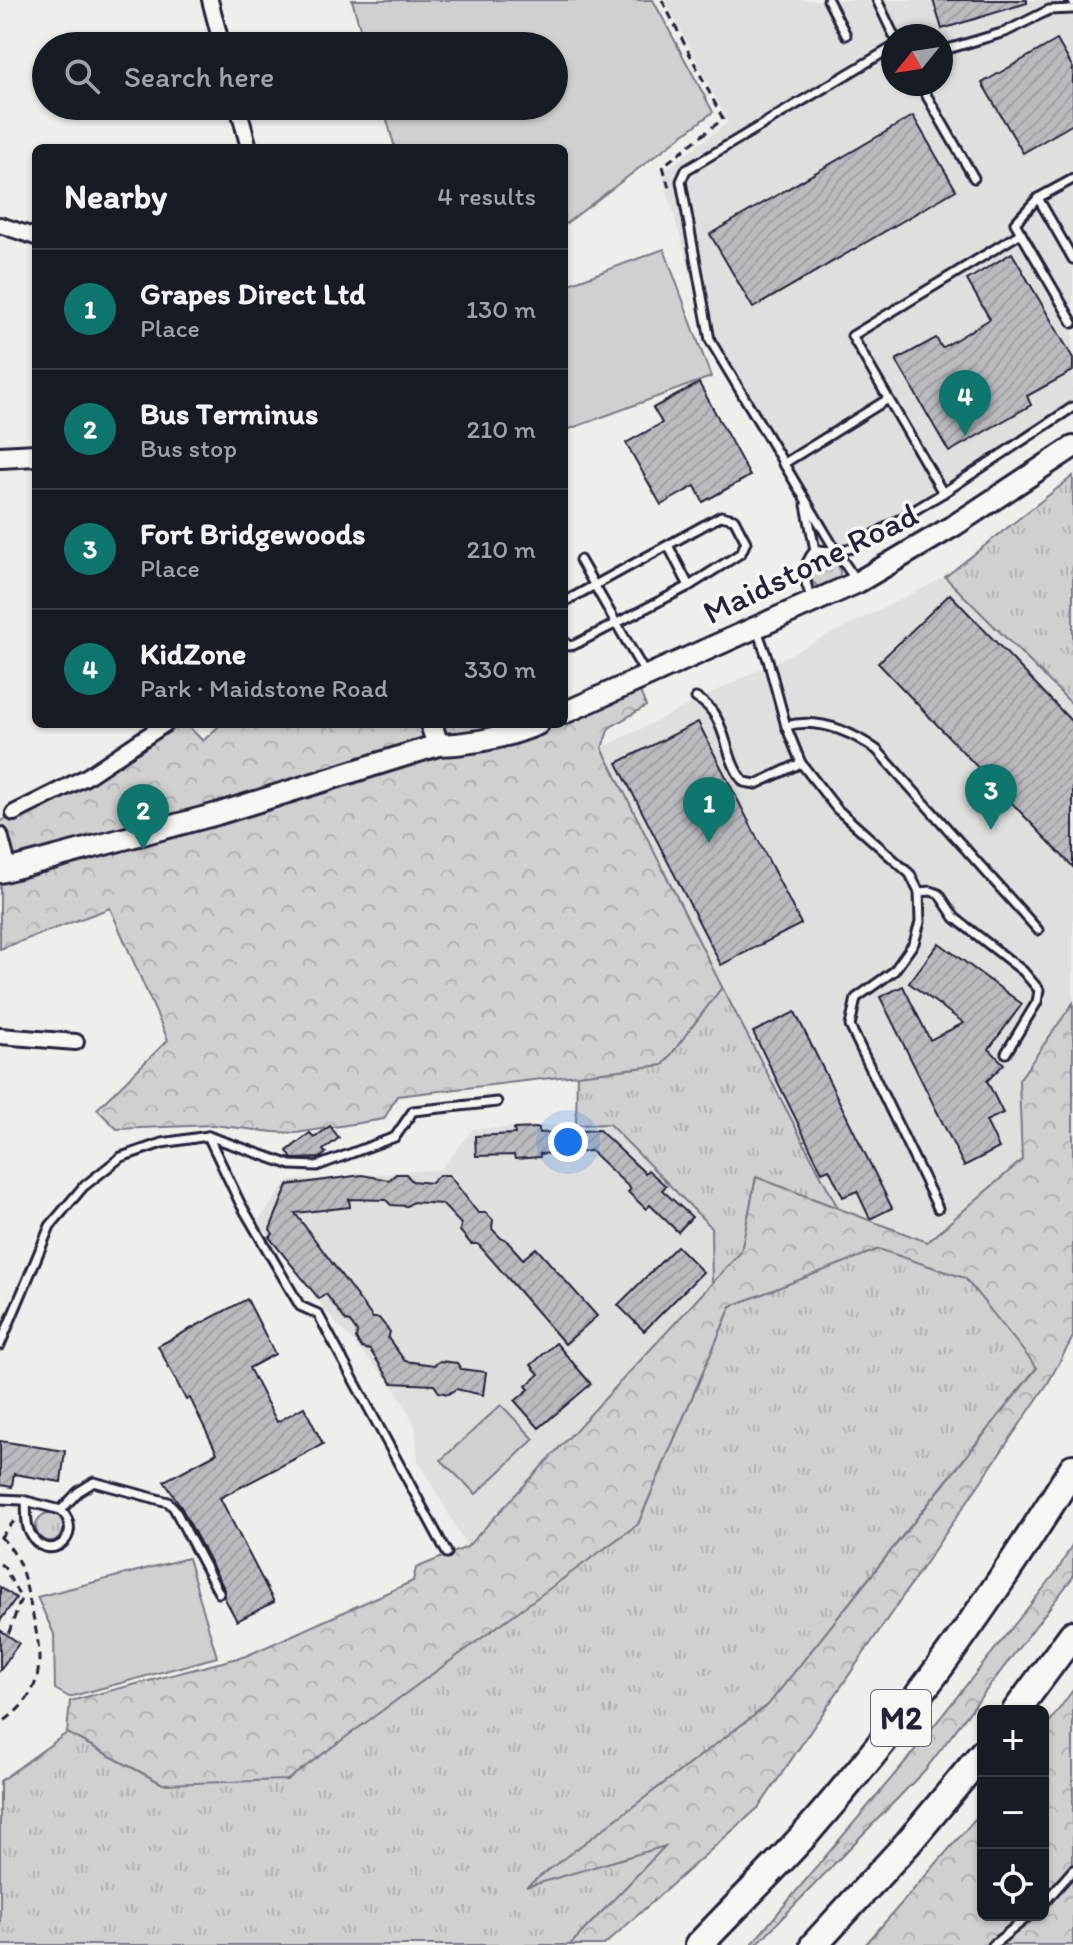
<!DOCTYPE html>
<meta charset="utf-8">
<style>
body{margin:0;font-family:Itim,sans-serif;background:#242831;color:#f1f3f6}
.controls{position:absolute;right:24px;bottom:24px;display:grid;overflow:hidden;border-radius:12px;box-shadow:0 2px 6px #0004}
.controls button{width:72px;height:72px;display:grid;place-items:center;padding:0;border:0;border-bottom:2px solid #363941;background:#171b24;color:#f1f3f6;font:40px sans-serif}
.compass{position:absolute;left:881px;top:24px;width:72px;height:72px;border-radius:50%;background:#171b24;box-shadow:0 2px 6px #0004;rotate:240deg}
.you{position:absolute;left:568px;top:1142px;width:28px;height:28px;margin:-20px;border:6px solid #fff;border-radius:50%;background:#1a73e8;box-shadow:0 0 0 12px #1a73e833}
.badge{display:grid;place-items:center;width:52px;height:52px;border-radius:50%;background:#0f766e;color:#fff;font-size:26px;font-weight:700}
.pin{position:absolute;translate:-50% -66px;filter:drop-shadow(0 2px 4px #0008)}
.pin::after{content:'';position:absolute;top:42px;width:28px;height:24px;background:inherit;clip-path:polygon(0 0,100% 0,50% 100%)}
.list{margin:0;padding:0;list-style:none}
h2{display:flex;justify-content:space-between;align-items:center;height:104px;margin:0;padding:0 32px;font-size:34px}
h2 small{font-size:26px;font-weight:400;color:#9ea1a6}
.list li{display:grid;grid-template-columns:52px 1fr auto;gap:24px;align-items:center;box-sizing:border-box;height:120px;padding:0 32px;border-top:2px solid #363941}
.list b{display:block;font-size:30px;white-space:nowrap}
.list p{margin:0;font-size:26px;white-space:nowrap;color:#9ea1a6}
.list em{font-size:26px;font-style:normal;color:#9ea1a6}
.icon{flex:none;width:44px;height:44px;fill:none;stroke:currentColor;stroke-width:2;stroke-linecap:round;stroke-linejoin:round}
.map{position:relative;flex:none;width:1073px;height:1945px;overflow:hidden}
.search{position:absolute;background:#171b24;box-shadow:0 2px 6px #0004;left:32px;top:32px;width:536px;height:88px;display:flex;align-items:center;gap:20px;box-sizing:border-box;padding:0 28px;border-radius:44px;color:#9ea1a6;font-size:30px}
.panel{position:absolute;background:#171b24;box-shadow:0 2px 6px #0004;left:32px;top:144px;width:536px;height:584px;border-radius:12px}
.map>svg:first-child{display:block}
</style>
<div class="map">
<svg width="1073" height="1945" viewBox="0 0 1073 1945">
<defs>
<pattern id="grass-tufts" width="24" height="20" patternUnits="userSpaceOnUse" patternTransform="scale(2)"><rect width="24" height="20" fill="#d0d0d1"/><path d="M3 7l-1-3M5 7V3M7 7l1-3M15 17l-1-3M17 17v-4M19 17l1-3" fill="none" stroke="#b2b2b4"/></pattern>
<pattern id="forest-crowns" width="20" height="18" patternUnits="userSpaceOnUse" patternTransform="scale(2)"><rect width="20" height="18" fill="#d0d0d1"/><path d="M2 6a3 3 0 1 1 6 0M12 15a3 3 0 1 1 6 0" fill="none" stroke="#b2b2b4"/></pattern>
<pattern id="building-hatch" width="6" height="6" patternUnits="userSpaceOnUse" patternTransform="scale(2)"><rect width="6" height="6" fill="#bbbbbf"/><path d="M-1 1l2-2M0 6l6-6M5 7l2-2" fill="none" stroke="#a0a0a5"/></pattern>
</defs>
<rect width="100%" height="100%" fill="#eeeeeb"/>
<filter id="ink" filterUnits="userSpaceOnUse"><feTurbulence type="fractalNoise" baseFrequency=".0125" numOctaves="2"/><feDisplacementMap in="SourceGraphic" scale="16" xChannelSelector="R" yChannelSelector="G"/><feConvolveMatrix kernelMatrix="1 2 1 2 8 2 1 2 1" color-interpolation-filters="sRGB"/></filter>
<g filter="url(#ink)">
<g fill="#dfdfde" fill-rule="evenodd">
<path d="M665,0H1073V412L830,568L804,499L710,340L662,173L728,122ZM893,36H941V84H893Z"/>
<polygon points="945,577 1073,705 1073,1003 1019,1080 1022,1160 927,1242 838,1208 794,1130 602,748"/>
<polygon points="609,1123 711,1227 712,1285 467,1547 418,1460 415,1425 395,1388 329,1315 258,1221 288,1181 441,1169 473,1129"/>
</g>
<g fill="url(#grass-tufts)" stroke="#797986" stroke-width="2">
<polygon points="1073,476 1073,705 945,577"/>
<circle cx="825" cy="573" r="15"/>
<polygon points="722,987 838,1208 756,1177 741,1252 712,1285 711,1227 609,1124 576,1125 577,1074 663,1065"/>
<polygon points="879,1249 965,1278 1037,1367 768,1705 529,1885 667,1845 570,1945 0,1945 0,1781 67,1733 163,1784 638,1524 731,1306"/>
<circle cx="50" cy="1527" r="14"/>
</g>
<g fill="url(#forest-crowns)" stroke="#797986" stroke-width="2">
<polygon points="636,682 646,706 609,728 602,748 722,987 663,1065 397,1096 384,1119 296,1133 273,1132 213,1125 117,1129 97,1109 168,1040 110,908 0,949 0,822 165,724 186,724 203,741 221,724 564,724 564,713"/>
<polygon points="1073,1003 1073,1337 1048,1383 759,1807 604,1945 570,1945 665,1846 526,1887 768,1705 1037,1368 965,1278 879,1249 731,1306 638,1524 287,1780 163,1784 67,1733 70,1701 246,1656 413,1581 416,1568 467,1547 741,1252 756,1177 927,1242 1022,1160 1019,1080"/>
<polygon points="1073,1543 1073,1577 925,1770 756,1945 751,1945 905,1762 1058,1570"/>
<polygon points="1073,1690 1073,1945 865,1945 983,1810 983,1915 1043,1915 1043,1731"/>
</g>
<g fill="#d0d0d1" stroke="#797986" stroke-width="2">
<polygon points="352,0 653,0 713,112 564,225 564,148 395,148 383,106 554,106 554,46 365,46"/>
<polygon points="664,249 711,377 564,431 564,286"/>
<polygon points="501,1405 534,1439 476,1494 441,1460"/>
<polygon points="188,1558 217,1657 69,1697 55,1689 54,1634 37,1597"/>
</g>
<g fill="url(#building-hatch)" stroke="#22223b" stroke-width="2">
<polygon points="933,0 1027,0 1027,3 942,29"/>
<polygon points="1057,40 1073,68 1073,124 1023,153 982,83"/>
<polygon points="913,116 956,190 753,308 710,234"/>
<polygon points="1012,253 1073,358 1073,371 1027,396 1031,405 949,452 896,360 936,338 942,348 990,319 967,280"/>
<polygon points="699,383 750,476 703,502 695,486 661,505 626,443 662,423 653,408"/>
<polygon points="950,594 1073,723 1073,867 878,663"/>
<polygon points="698,722 801,924 721,965 617,763"/>
<polygon points="939,943 1022,1004 989,1049 1004,1064 987,1081 1003,1113 986,1121 999,1148 964,1166 880,997 903,986 930,1040 964,1023 909,983"/>
<polygon points="795,1012 892,1208 870,1219 857,1191 843,1197 829,1169 822,1172 753,1032"/>
<polygon points="330,1126 339,1138 323,1150 326,1153 320,1158 292,1159 287,1151 310,1133 314,1138"/>
<polygon points="539,1128 539,1133 599,1130 645,1173 648,1170 666,1186 662,1190 692,1217 678,1232 650,1205 646,1209 628,1192 631,1189 591,1151 540,1154 540,1157 515,1159 514,1155 476,1156 475,1136 515,1134 514,1129"/>
<polygon points="396,1174 406,1174 412,1181 431,1183 439,1175 449,1175 478,1213 486,1213 493,1220 492,1229 502,1239 505,1239 523,1259 536,1248 597,1316 565,1344 478,1244 471,1244 460,1231 461,1224 442,1204 413,1202 407,1206 391,1205 386,1200 349,1199 350,1207 295,1213 373,1318 379,1318 390,1332 388,1338 405,1361 434,1365 440,1361 457,1363 461,1369 486,1372 483,1395 456,1389 448,1394 439,1392 434,1385 392,1383 370,1350 362,1348 356,1339 357,1332 350,1322 346,1321 326,1294 319,1299 269,1237 273,1234 270,1229 288,1185 362,1175 389,1180"/>
<polygon points="677,1246 703,1272 644,1331 618,1305"/>
<polygon points="247,1299 275,1354 249,1368 277,1422 304,1407 323,1444 220,1498 274,1602 237,1621 224,1597 225,1590 180,1505 164,1481 217,1453 190,1398 186,1400 158,1346"/>
<polygon points="556,1343 591,1384 539,1428 515,1401 529,1389 526,1386 539,1374 531,1365"/>
<polygon points="0,1441 65,1451 61,1482 14,1474 12,1487 0,1485"/>
<polygon points="0,1587 16,1598 0,1621"/>
<polygon points="0,1630 19,1643 0,1670"/>
</g>
<g fill="none" stroke-linecap="round" stroke-linejoin="round">
<g stroke="#22223b" stroke-width="13">
<g id="lane">
<polyline points="828,0 846,35"/>
<polyline points="877,0 894,36"/>
<polyline points="1072,0 1073,2"/>
<polyline points="941,51 1005,32 1049,10 1073,9"/>
<polyline points="920,84 974,178"/>
<polyline points="1073,179 1038,198 1015,223 1073,323"/>
<polyline points="1038,198 1073,259"/>
<polyline points="783,464 888,399"/>
<polyline points="943,493 852,336 1021,233"/>
<path d="M806,505L815,550C801,566 803,580 812,598"/>
<polyline points="669,547 689,586"/>
<polyline points="815,550 836,551 852,548 943,493 1073,407"/>
<polyline points="580,560 646,675"/>
<polyline points="857,582 836,551 710,340 681,181 686,170 893,47"/>
<polyline points="564,602 721,516 734,519 746,542 741,553 689,586 574,645 569,646 564,641"/>
<polyline points="757,630 768,660 786,726 801,763 837,809 910,874 919,892 920,922 914,943 894,971 856,998 850,1026 938,1208"/>
<path d="M696,698C729,714 722,757 744,782L756,784L801,763"/>
<path d="M786,726C819,717 850,731 877,750L1038,930"/>
<polyline points="919,892 931,891 939,894 955,918 1023,971 1039,990 1037,1002 1006,1053"/>
<polyline points="208,1136 240,1203 300,1306 318,1314 447,1553"/>
<polyline points="0,1345 50,1226 83,1187 121,1157 162,1143 208,1136 291,1165 317,1166 395,1137 413,1111 497,1102"/>
<path d="M0,1499L22,1500L61,1510C87,1537 46,1566 30,1533C25,1524 27,1512 26,1501"/>
<polyline points="61,1510 78,1492 94,1482 168,1502 174,1508 219,1593"/>
<polyline points="1043,1904 1073,1870"/>
<polyline points="993,1945 1030,1915"/>
</g>
</g>
<g stroke="#22223b" stroke-width="20">
<g id="street">
<polyline points="210,0 222,46"/>
<polyline points="238,106 249,148"/>
<polyline points="0,225 36,237"/>
<polyline points="14,813 86,777 165,724"/>
<polyline points="0,835 9,869"/>
<polyline points="0,1036 76,1042"/>
</g>
</g>
<g stroke="#22223b" stroke-width="26">
<g id="secondary">
<polyline points="0,457 36,455"/>
<polyline points="564,713 858,582 955,525 1073,447"/>
<polyline points="431,724 438,745"/>
<path d="M0,872L217,814L438,745C473,744 505,738 538,724"/>
</g>
</g>
<g stroke="#22223b" stroke-width="32">
<g id="highway">
<polyline points="1016,1711 1073,1634"/>
<path d="M699,1945C735,1907 773,1870 808,1831C907,1718 995,1596 1073,1468"/>
<polyline points="814,1945 908,1843 983,1753"/>
</g>
</g>
<g stroke="#22223b" stroke-width="3" stroke-dasharray="8 6" stroke-linecap="butt">
<polyline points="662,0 723,119 663,166 669,188"/>
<path d="M0,1537C21,1555 24,1578 30,1603C42,1655 50,1690 0,1724"/>
<polyline points="0,1538 15,1520"/>
<polyline points="0,1564 4,1567 21,1599 8,1635"/>
</g>
<use href="#lane" stroke="#f6f6f2" stroke-width="7"/>
<use href="#street" stroke="#f6f6f2" stroke-width="14"/>
<use href="#secondary" stroke="#f6f6f2" stroke-width="20"/>
<use href="#highway" stroke="#f6f6f2" stroke-width="26"/>
</g>
</g>
<g text-anchor="middle" stroke-width="7" stroke-linejoin="round" paint-order="stroke">
<rect fill="#f6f6f2" stroke="#626272" stroke-width="2" x="871" y="1690" width="60" height="56" rx="6"/>
<g font-size="32" font-weight="bold" fill="#22223b">
<text x="901" y="1729">M2</text>
</g>
<g font-size="34" fill="#22223b" stroke="#f6f6f2">
<text transform="translate(810 563) rotate(-26)" y="12">Maidstone Road</text>
</g>
</g>
</svg>
<div class="controls">
<button>+</button>
<button>−</button>
<button><svg class="icon" aria-label="locate" viewBox="0 0 24 24"><circle cx="12" cy="12" r="6"/><path d="M12 2v4M12 18v4M2 12h4M18 12h4"/></svg></button>
</div>
<svg class="compass" viewBox="-18 -18 36 36"><path d="M0-13l5 13h-10z" fill="#e53935"/><path d="M0 13l5-13h-10z" fill="#9ea1a6"/></svg>
<div class="you"></div>
<div class="pin badge" style="left:709px;top:843px">1</div>
<div class="pin badge" style="left:143px;top:850px">2</div>
<div class="pin badge" style="left:991px;top:830px">3</div>
<div class="pin badge" style="left:965px;top:436px">4</div>
<div class="search"><svg class="icon" aria-label="search" viewBox="0 0 24 24"><circle cx="10" cy="10" r="6"/><path d="M15 15l6 6"/></svg>Search here</div>
<section class="panel">
<h2>Nearby<small>4 results</small></h2>
<ul class="list">
<li><span class="badge">1</span><div><b>Grapes Direct Ltd</b><p>Place</p></div><em>130 m</em></li>
<li><span class="badge">2</span><div><b>Bus Terminus</b><p>Bus stop</p></div><em>210 m</em></li>
<li><span class="badge">3</span><div><b>Fort Bridgewoods</b><p>Place</p></div><em>210 m</em></li>
<li><span class="badge">4</span><div><b>KidZone</b><p>Park · Maidstone Road</p></div><em>330 m</em></li>
</ul>
</section>
</div>
